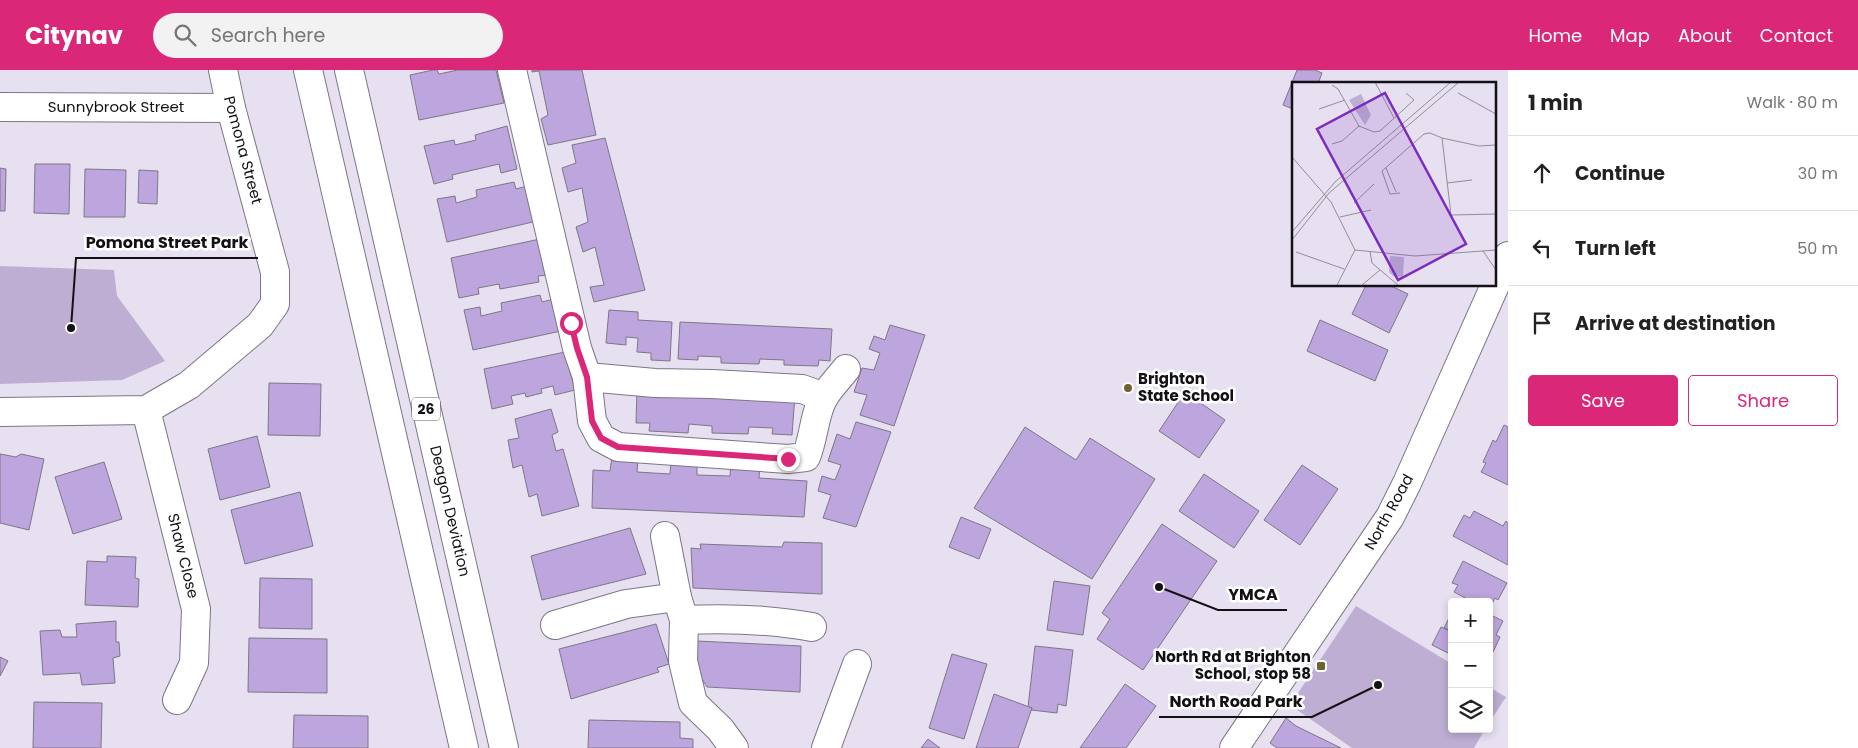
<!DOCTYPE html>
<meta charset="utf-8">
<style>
body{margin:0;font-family:Poppins,sans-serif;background:#f2f2f2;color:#222}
.controls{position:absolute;right:15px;bottom:15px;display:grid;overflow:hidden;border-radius:5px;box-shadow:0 2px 8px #0003}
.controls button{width:45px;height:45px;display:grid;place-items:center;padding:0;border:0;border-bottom:1px solid #e0e0e0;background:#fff;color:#222;font:25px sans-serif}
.stop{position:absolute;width:15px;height:15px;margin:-11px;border:4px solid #db2777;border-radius:50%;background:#fff}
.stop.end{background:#db2777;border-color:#fff;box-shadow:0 1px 5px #0008}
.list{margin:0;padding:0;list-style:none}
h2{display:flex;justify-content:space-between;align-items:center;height:65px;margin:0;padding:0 20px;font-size:21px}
h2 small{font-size:16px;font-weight:400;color:#767676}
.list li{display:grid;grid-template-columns:32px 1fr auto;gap:15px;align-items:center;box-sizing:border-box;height:75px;padding:0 20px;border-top:1px solid #e0e0e0}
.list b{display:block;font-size:19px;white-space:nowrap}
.list em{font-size:16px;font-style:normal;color:#767676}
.actions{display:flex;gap:10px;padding:15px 20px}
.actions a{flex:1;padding:11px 0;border:1px solid #db2777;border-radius:5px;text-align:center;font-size:18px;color:#db2777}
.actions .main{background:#db2777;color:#fff}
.icon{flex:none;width:28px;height:28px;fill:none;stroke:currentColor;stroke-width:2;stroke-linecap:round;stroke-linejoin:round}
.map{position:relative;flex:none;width:1508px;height:678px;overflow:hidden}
header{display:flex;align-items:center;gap:30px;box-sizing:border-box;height:70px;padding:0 25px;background:#db2777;color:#fff}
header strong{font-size:24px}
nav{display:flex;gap:28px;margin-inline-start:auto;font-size:18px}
.search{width:350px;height:45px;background:#f2f2f2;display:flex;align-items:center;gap:12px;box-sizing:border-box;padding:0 18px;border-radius:28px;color:#767676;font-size:19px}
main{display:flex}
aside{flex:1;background:#fff}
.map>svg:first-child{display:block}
</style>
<header>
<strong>Citynav</strong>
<div class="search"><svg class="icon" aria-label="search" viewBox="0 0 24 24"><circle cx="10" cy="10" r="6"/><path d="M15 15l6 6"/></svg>Search here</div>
<nav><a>Home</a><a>Map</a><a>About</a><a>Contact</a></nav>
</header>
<main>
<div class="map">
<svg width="1508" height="678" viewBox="0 0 1508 678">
<rect width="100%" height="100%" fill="#e7e0f1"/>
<g fill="#beaed3">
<polygon points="0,196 114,200 117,226 165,291 122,310 0,314"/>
<polygon points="1356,536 1452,594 1452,659 1485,659 1474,678 1352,678 1290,635"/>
<polygon points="1489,617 1506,627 1489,653"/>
</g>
<g fill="#bda5dd" stroke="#7d7786">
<polygon points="433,0 437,0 439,4 458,0 496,0 504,33 419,50 410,5"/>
<polygon points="532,0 582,0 596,65 548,75 541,49 548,45 539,1 532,2"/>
<polygon points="1297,0 1315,0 1322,3 1318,14 1293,14 1293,39 1283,35"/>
<polygon points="507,56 517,99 501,103 499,94 452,105 453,109 434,114 424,76 454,70 455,75 476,70 475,65"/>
<polygon points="605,68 645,220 594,232 590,217 604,215 595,177 583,182 576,157 588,152 582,118 568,122 562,98 576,93 572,75"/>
<polygon points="35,94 70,94 69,144 34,143"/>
<polygon points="0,98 6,99 5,141 0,141"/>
<polygon points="85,99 126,100 125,147 84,147"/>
<polygon points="139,100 158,101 157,134 138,133"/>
<polygon points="514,112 516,119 527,116 537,151 447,172 437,129 455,126 456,133 477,127 476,120"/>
<polygon points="540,169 549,205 538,206 539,212 500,219 499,214 478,218 479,224 459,228 451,188"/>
<polygon points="1366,215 1389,215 1408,224 1389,263 1352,244"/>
<polygon points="540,225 542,232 554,229 561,261 473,280 464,240 480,237 481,246 502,241 501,233"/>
<polygon points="609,240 638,242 638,250 672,252 670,291 651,290 651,283 637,282 638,268 626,267 626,275 606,273"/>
<polygon points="1320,250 1388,280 1375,311 1307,281"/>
<polygon points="680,252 832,259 830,291 819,290 818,296 784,295 784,290 760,289 759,294 721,293 721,287 698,286 698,290 678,289"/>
<polygon points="890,255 925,265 894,356 860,345 867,325 854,322 862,298 874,300 880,283 869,279 874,266 885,270"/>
<polygon points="565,282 575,320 555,325 553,316 541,319 542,323 526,327 525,323 511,326 513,334 492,339 484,299"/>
<polygon points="269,313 321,314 320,366 268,365"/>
<polygon points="637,320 795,325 792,365 772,364 773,358 749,357 748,364 712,363 712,356 689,354 688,363 649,361 650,353 636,353"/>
<polygon points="1185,322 1225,350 1199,388 1159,361"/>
<polygon points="551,339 558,362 552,365 556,381 563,379 579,436 542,446 537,424 529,427 522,395 513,398 508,370 519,368 515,349"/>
<polygon points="856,352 891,362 856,457 823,448 831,425 818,421 822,406 835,410 841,395 828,391 837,364 850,369"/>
<polygon points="1504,355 1508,357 1508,415 1481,402 1486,393 1483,392 1493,370 1496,372"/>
<polygon points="1025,357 1076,390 1090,368 1155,409 1092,509 974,438"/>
<polygon points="257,366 270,417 220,430 208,379"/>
<polygon points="0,384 16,387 21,384 44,389 29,460 0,453"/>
<polygon points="612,386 638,388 637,402 670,404 671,390 697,392 697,405 730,406 731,391 760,394 759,408 807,411 804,447 592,438 593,400 610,401"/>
<polygon points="104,392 122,449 73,464 55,407"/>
<polygon points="1302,395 1338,419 1300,475 1264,450"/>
<polygon points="1204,404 1259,441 1234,478 1179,441"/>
<polygon points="300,422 313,476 245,494 231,440"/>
<polygon points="1474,441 1503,456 1506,451 1508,453 1508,495 1453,466 1464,445 1470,448"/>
<polygon points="961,447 991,459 979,489 949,477"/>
<polygon points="1162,454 1217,491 1143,600 1097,569 1110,549 1102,543"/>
<polygon points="630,458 646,504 542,530 531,486"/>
<polygon points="784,472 822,473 822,524 693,518 691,478 701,479 700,474 782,477"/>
<polygon points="107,486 136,487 135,508 139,509 138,537 85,535 87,491 107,492"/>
<polygon points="1463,491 1507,513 1498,530 1495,528 1489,540 1489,532 1473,532 1454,522 1458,515 1452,513"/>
<polygon points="260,508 312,509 312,559 259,558"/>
<polygon points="1054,511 1090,516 1083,565 1047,560"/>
<polygon points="1452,542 1452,561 1444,558"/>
<polygon points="1489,544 1503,551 1496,565 1500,567 1493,582 1489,580"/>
<polygon points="116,551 116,572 119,572 120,586 113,588 115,613 82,615 80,603 43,605 40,561 60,560 62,567 77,567 76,554"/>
<polygon points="656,554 669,594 657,598 659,602 571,629 559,579"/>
<polygon points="1441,557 1452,562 1452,585 1432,575"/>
<polygon points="249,568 327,569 327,623 248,622"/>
<polygon points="697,571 801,576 800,622 707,617 695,598"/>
<polygon points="1035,576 1073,580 1066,636 1058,634 1057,643 1031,640 1032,638 1028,637"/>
<polygon points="952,584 987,594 964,669 929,658"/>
<polygon points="0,587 8,591 0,606"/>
<polygon points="1125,614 1156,636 1126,678 1080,678"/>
<polygon points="994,624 1032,638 1018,678 976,678"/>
<polygon points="34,632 102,633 101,678 33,678"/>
<polygon points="294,645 368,646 368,678 293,678"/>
<polygon points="1286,648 1296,656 1341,678 1277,678 1270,673"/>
<polygon points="589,650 680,652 680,668 693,669 693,678 588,678"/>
<polygon points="928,669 940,678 921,678"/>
</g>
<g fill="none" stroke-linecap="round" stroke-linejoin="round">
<g stroke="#7c7685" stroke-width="30">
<g id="minor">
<path d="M512,0L577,278L587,307L592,351L601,368L618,377L788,389L806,387C814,368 814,344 824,327C830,317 839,308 846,299"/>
<polyline points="0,37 231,38"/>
<polyline points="587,307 655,313 712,314 802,319 824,327"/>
<polyline points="146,340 196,539 194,593 177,630"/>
<polyline points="0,342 146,340 189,315 260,255 275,234 275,202 231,38 223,0"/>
<polyline points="665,466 677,527 684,550 683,591 693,633 720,659 734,678"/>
<path d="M684,550C727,548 769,549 812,557"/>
<polyline points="555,555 626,534 677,527"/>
<polyline points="826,678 857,594"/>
<polyline points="1234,678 1390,447 1407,413 1508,186"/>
</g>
</g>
<g stroke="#7c7685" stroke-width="30">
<g id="highway">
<polyline points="308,0 464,678"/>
<polyline points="349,0 504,678"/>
</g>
</g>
<use href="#minor" stroke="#fff" stroke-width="28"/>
<use href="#highway" stroke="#fff" stroke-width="28"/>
</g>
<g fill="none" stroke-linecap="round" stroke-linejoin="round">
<polyline stroke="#db2777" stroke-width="6" points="571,253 577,278 587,307 592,351 601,368 618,377 788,389"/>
</g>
<g fill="#6f612e" stroke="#fff" stroke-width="2">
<circle cx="1128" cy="318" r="5"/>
<rect x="1316" y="591" width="10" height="10" rx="2.5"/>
</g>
<g text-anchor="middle" stroke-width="5" stroke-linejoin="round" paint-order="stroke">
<rect fill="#fff" stroke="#5a585c" stroke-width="1" x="412" y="327.5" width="28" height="23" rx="4"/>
<g font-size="14" font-weight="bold" fill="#131116">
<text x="426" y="344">26</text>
</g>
<g font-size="15" fill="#131116" stroke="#fff">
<text x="116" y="42">Sunnybrook Street</text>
<text transform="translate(243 80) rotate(75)" y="5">Pomona Street</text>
<text transform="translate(450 441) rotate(77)" y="5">Deagon Deviation</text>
<text transform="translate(1389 442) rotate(-61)" y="5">North Road</text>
<text transform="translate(183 486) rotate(76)" y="5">Shaw Close</text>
</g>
<g font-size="15" font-weight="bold" fill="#131116" stroke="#fff" text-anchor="start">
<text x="1138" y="314">Brighton<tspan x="1138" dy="17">State School</tspan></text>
<text x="1311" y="592" text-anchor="end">North Rd at Brighton<tspan x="1311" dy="17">School, stop 58</tspan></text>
</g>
</g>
<g transform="translate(1292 12)">
<rect width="204" height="204" fill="#e7e0f1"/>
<path d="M69,12L79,33L73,43L57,18ZM98,174L112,175L111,195L101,194L97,190Z" fill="#beaed3"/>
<path fill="none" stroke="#928d99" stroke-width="1" d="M83,0L102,36M40,3L46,7L67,44L82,50L88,49L122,18L114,11M166,11L204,32M27,27L53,18M150,56L159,133L204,132M150,56L187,64L204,63M40,62L50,59L67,44M0,75L39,120L63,168M94,86L104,110M155,101L180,98M108,111L98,112L90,89L132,52L138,51L150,56M62,121L82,102M48,135L79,128M0,150L43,100L159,0M0,158L37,111L167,0M63,168L123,174L204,168M78,169L80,181L106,203M191,169L204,188M4,170L52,187M45,203L63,168M70,203L88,188"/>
<path fill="#7b2cbf" fill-opacity="0.15" stroke="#7b2cbf" stroke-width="2.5" d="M93,11L174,162L106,198L25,47Z"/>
<rect width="204" height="204" fill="none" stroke="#131116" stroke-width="2.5"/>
</g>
<path fill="none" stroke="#131116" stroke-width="2" d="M71 258L76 188H258M1159 517L1218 540H1287M1378 615L1312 647H1159"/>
<g fill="#131116" stroke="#fff" stroke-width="2">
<circle cx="71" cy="258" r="5"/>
<circle cx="1159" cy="517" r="5"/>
<circle cx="1378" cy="615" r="5"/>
</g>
<g font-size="16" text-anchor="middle" font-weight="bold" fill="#131116" stroke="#fff" stroke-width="5" stroke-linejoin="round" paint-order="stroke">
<text x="167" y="178">Pomona Street Park</text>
<text x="1253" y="530">YMCA</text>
<text x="1236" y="637">North Road Park</text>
</g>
</svg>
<div class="controls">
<button>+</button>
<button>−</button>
<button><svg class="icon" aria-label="layers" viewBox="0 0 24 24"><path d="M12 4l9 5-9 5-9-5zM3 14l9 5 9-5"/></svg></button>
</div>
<div class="stop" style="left:571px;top:253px"></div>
<div class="stop end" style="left:788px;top:389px"></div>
</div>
<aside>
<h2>1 min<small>Walk · 80 m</small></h2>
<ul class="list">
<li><svg class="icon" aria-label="ahead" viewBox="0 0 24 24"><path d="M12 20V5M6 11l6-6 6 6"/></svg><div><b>Continue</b></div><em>30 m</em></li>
<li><svg class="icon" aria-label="left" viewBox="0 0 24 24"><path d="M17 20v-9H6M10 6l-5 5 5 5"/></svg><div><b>Turn left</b></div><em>50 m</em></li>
<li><svg class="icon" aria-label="arrive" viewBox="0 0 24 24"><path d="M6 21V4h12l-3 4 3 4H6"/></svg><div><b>Arrive at destination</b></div></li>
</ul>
<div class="actions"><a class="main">Save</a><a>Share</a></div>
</aside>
</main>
